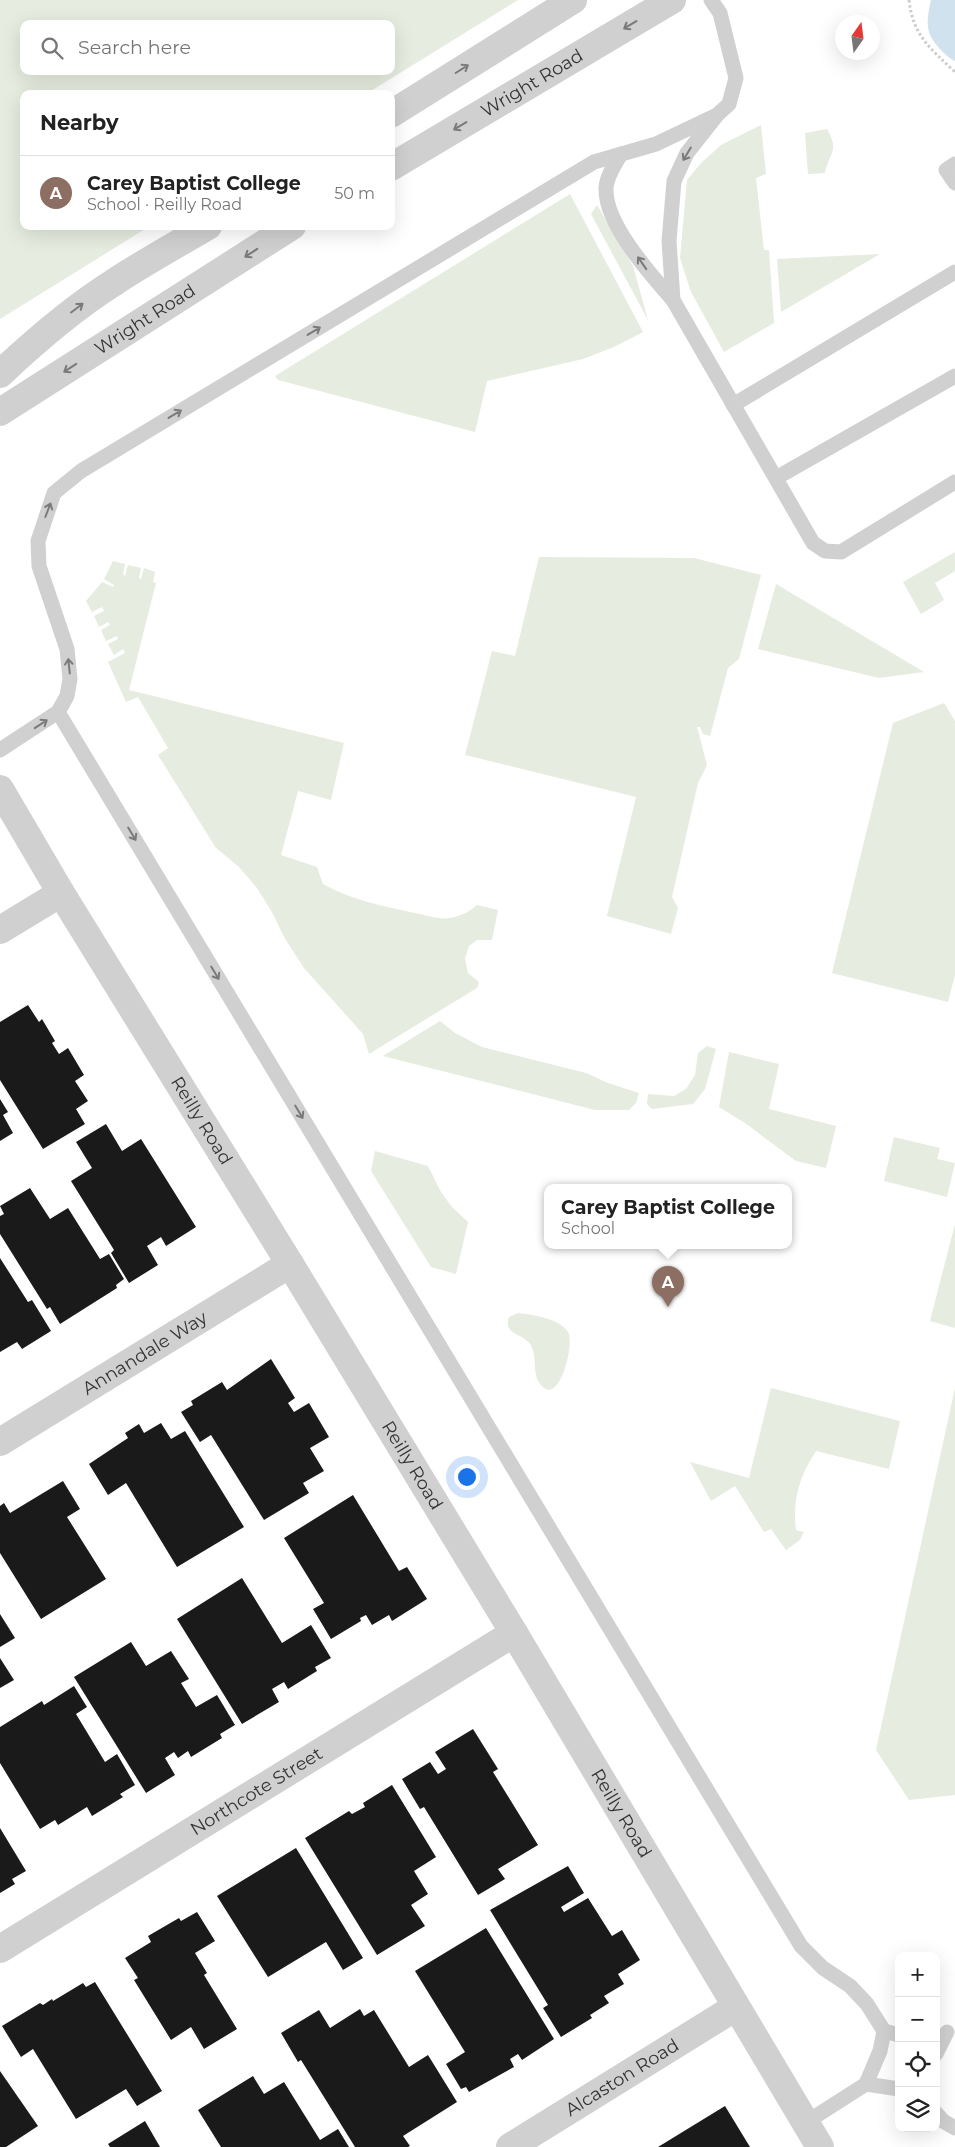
<!DOCTYPE html>
<meta charset="utf-8">
<style>
body{margin:0;font-family:Montserrat,sans-serif;background:#f6f6f6;color:#222}
.controls{position:absolute;right:15px;bottom:15px;display:grid;overflow:hidden;border-radius:10px;box-shadow:0 5px 20px #0002}
.controls button{width:45px;height:45px;display:grid;place-items:center;padding:0;border:0;border-bottom:1px solid #e0e0e0;background:#fff;color:#222;font:25px sans-serif}
.compass{position:absolute;left:835px;top:15px;width:45px;height:45px;border-radius:50%;background:#fff;box-shadow:0 5px 20px #0002;rotate:14deg}
.you{position:absolute;left:466px;top:1476px;width:18px;height:18px;margin:-12px;border:4px solid #fff;border-radius:50%;background:#1a73e8;box-shadow:0 0 0 8px #1a73e833}
.badge{display:grid;place-items:center;width:32px;height:32px;border-radius:50%;background:#d93025;color:#fff;font-size:16px;font-weight:700}
.pin{position:absolute;translate:-50% -41px;filter:drop-shadow(0 1px 2px #0008)}
.pin::after{content:'';position:absolute;top:26px;width:18px;height:15px;background:inherit;clip-path:polygon(0 0,100% 0,50% 100%)}
.popup{position:absolute;left:544px;top:1184px;width:248px;height:65px;box-sizing:border-box;display:grid;place-content:center;border-radius:10px;background:#fff;filter:drop-shadow(0 1px 4px #0005);font-size:16px;white-space:nowrap;color:#767676}
.popup b{font-size:19px;color:#222}
.popup::after{content:'';position:absolute;left:50%;top:100%;margin-left:-10px;border:10px solid transparent;border-top-color:#fff}
.list{margin:0;padding:0;list-style:none}
h2{display:flex;justify-content:space-between;align-items:center;height:65px;margin:0;padding:0 20px;font-size:21px}
h2 small{font-size:16px;font-weight:400;color:#767676}
.list li{display:grid;grid-template-columns:32px 1fr auto;gap:15px;align-items:center;box-sizing:border-box;height:75px;padding:0 20px;border-top:1px solid #e0e0e0}
.list b{display:block;font-size:19px;white-space:nowrap}
.list p{margin:0;font-size:16px;white-space:nowrap;color:#767676}
.list em{font-size:16px;font-style:normal;color:#767676}
.icon{flex:none;width:28px;height:28px;fill:none;stroke:currentColor;stroke-width:2;stroke-linecap:round;stroke-linejoin:round}
.map{position:relative;flex:none;width:955px;height:2147px;overflow:hidden}
.search{position:absolute;background:#fff;box-shadow:0 5px 20px #0002;left:20px;top:20px;width:375px;height:55px;display:flex;align-items:center;gap:12px;box-sizing:border-box;padding:0 18px;border-radius:10px;color:#767676;font-size:19px}
.panel{position:absolute;background:#fff;box-shadow:0 5px 20px #0002;left:20px;top:90px;width:375px;height:140px;border-radius:10px}
.map>svg:first-child{display:block}
</style>
<div class="map">
<svg width="955" height="2147" viewBox="0 0 955 2147">
<rect width="100%" height="100%" fill="#fff"/>
<g fill="#e6ecdf" fill-rule="evenodd">
<path d="M0,0H518L366,94H24V226H150L0,319ZM24,24H391V71H24Z"/>
<polygon points="761,125 766,174 756,178 764,250 769,250 774,323 724,352 691,292 680,258 687,180 701,163 721,145"/>
<path d="M827,129C840,152 829,152 825,173L808,174L805,133Z"/>
<polygon points="570,194 643,332 614,347 583,359 487,381 475,432 278,380 275,376"/>
<polygon points="597,205 633,266 648,320 591,214"/>
<polygon points="880,254 781,312 777,259"/>
<polygon points="955,552 955,571 935,583 944,600 921,614 903,582"/>
<polygon points="539,557 694,558 761,575 739,659 728,668 710,736 703,734 700,727 697,727 707,765 698,783 672,897 678,908 671,934 607,916 636,797 465,755 492,651 515,656"/>
<path d="M113,561L125,564L123,574L125,576L128,565L141,568L139,578L141,579L144,568L155,572L153,582L156,583L129,690L344,743L331,800L298,791L281,855L317,867L323,884C351,900 383,906 415,913C426,915 439,920 450,918C461,916 469,912 477,905L498,910L492,940H477L469,946L465,958L468,973L479,982L477,988L369,1054L363,1034L304,968L284,937L272,912L257,888L239,867L216,848L158,755L168,748L138,697L126,702L108,662L125,653L123,649L114,655L108,644L118,639L117,636L106,641L101,630L110,625L108,622L99,627L94,616L104,611L102,607L92,612L86,601L102,582L113,587L114,585L104,579Z"/>
<polygon points="776,584 924,672 879,678 758,649"/>
<polygon points="944,703 955,721 955,975 948,1002 832,973 893,723"/>
<polygon points="440,1021 455,1033 482,1047 586,1073 608,1083 639,1093 636,1103 629,1110 595,1110 383,1056"/>
<polygon points="707,1046 716,1049 705,1089 693,1104 652,1109 647,1104 648,1094 674,1096 686,1089 695,1075 698,1053"/>
<polygon points="729,1052 779,1064 769,1109 836,1126 826,1168 796,1161 745,1123 719,1107"/>
<polygon points="894,1137 940,1148 937,1159 955,1163 947,1197 884,1181"/>
<polygon points="375,1151 428,1166 441,1192 452,1207 468,1222 456,1274 431,1267 371,1171"/>
<polygon points="955,1224 955,1328 930,1321"/>
<path d="M518,1313C533,1315 559,1318 568,1332C575,1343 560,1403 543,1387C530,1376 539,1357 530,1344C522,1333 503,1335 509,1317Z"/>
<path d="M771,1388L900,1421L889,1469L816,1451C800,1475 792,1500 796,1530L804,1532L800,1540L786,1550L771,1529L764,1532L735,1486L711,1501L690,1462L749,1478Z"/>
<polygon points="955,1388 955,1795 909,1800 876,1750"/>
</g>
<path fill="#cfe2ee" d="M931,0H955V61C946,57 932,42 929,32C926,22 929,9 931,0Z"/>
<g fill="#1a1a1a">
<polygon points="28,1005 39,1022 42,1019 55,1041 52,1043 59,1054 68,1048 84,1075 75,1081 88,1101 76,1109 85,1124 43,1149 0,1080 0,1022"/>
<polygon points="0,1099 8,1112 3,1115 13,1133 0,1141"/>
<polygon points="106,1124 122,1151 141,1139 196,1227 166,1246 161,1237 147,1246 158,1265 129,1283 111,1253 114,1250 71,1181 92,1168 76,1142"/>
<polygon points="30,1188 50,1219 68,1208 100,1259 109,1254 124,1279 116,1285 117,1288 60,1324 50,1307 47,1309 0,1234 0,1216 4,1214 0,1206"/>
<polygon points="0,1258 28,1302 32,1300 51,1331 22,1349 17,1342 0,1352"/>
<polygon points="271,1359 295,1398 288,1403 294,1412 309,1403 329,1437 310,1448 324,1471 303,1483 309,1493 264,1520 211,1435 200,1442 181,1412 193,1405 191,1401 222,1382 227,1390"/>
<polygon points="161,1423 171,1439 185,1431 244,1527 177,1567 126,1483 108,1495 89,1464 128,1438 125,1433 139,1424 144,1433"/>
<polygon points="63,1481 80,1509 67,1517 106,1579 41,1619 0,1553 0,1506 4,1503 10,1513"/>
<polygon points="353,1495 399,1571 407,1567 427,1599 392,1621 389,1615 372,1625 366,1615 360,1618 361,1621 331,1639 313,1609 324,1603 284,1538"/>
<polygon points="242,1578 282,1643 311,1625 331,1658 315,1667 317,1671 288,1689 284,1682 272,1689 279,1702 242,1724 177,1619"/>
<polygon points="0,1614 15,1638 0,1647"/>
<polygon points="131,1642 146,1666 171,1651 189,1679 181,1683 196,1707 217,1695 235,1725 220,1734 222,1738 191,1757 188,1751 178,1758 174,1752 165,1758 175,1775 146,1793 74,1677"/>
<polygon points="0,1658 14,1680 0,1688"/>
<polygon points="74,1686 87,1707 76,1714 105,1762 117,1754 135,1785 120,1794 123,1797 92,1816 87,1807 58,1825 55,1820 40,1829 0,1763 0,1727 42,1701 44,1705"/>
<polygon points="473,1729 498,1769 493,1772 538,1845 498,1869 505,1879 478,1895 424,1807 420,1809 402,1779 430,1762 438,1774 446,1769 435,1752"/>
<polygon points="392,1785 436,1857 414,1871 428,1894 411,1905 425,1926 377,1955 305,1838 349,1811 352,1814 365,1807 363,1803"/>
<polygon points="0,1828 26,1871 12,1879 15,1884 0,1893"/>
<polygon points="296,1848 363,1958 343,1970 326,1942 268,1977 217,1896"/>
<polygon points="568,1866 584,1893 561,1907 564,1912 588,1898 612,1936 622,1930 640,1960 618,1974 624,1984 604,1996 609,2003 590,2015 592,2018 561,2037 543,2008 548,2005 490,1910"/>
<polygon points="197,1912 215,1941 195,1953 207,1973 204,1975 237,2029 204,2049 191,2027 171,2040 134,1980 138,1978 125,1958 151,1942 148,1936 179,1918 181,1921"/>
<polygon points="486,1928 554,2039 522,2060 518,2054 510,2059 514,2067 469,2092 466,2087 461,2089 446,2064 465,2052 415,1971"/>
<polygon points="95,1982 162,2091 137,2106 126,2089 76,2119 33,2049 21,2057 2,2026 40,2003 43,2005 52,1999 53,2001 83,1983 86,1987"/>
<polygon points="360,2009 364,2016 374,2010 409,2067 428,2055 457,2102 403,2136 410,2146 408,2147 355,2147 301,2060 298,2062 281,2033 319,2010 330,2028"/>
<polygon points="0,2071 38,2126 6,2147 0,2147"/>
<polygon points="253,2076 264,2094 284,2082 320,2140 338,2129 349,2147 221,2147 198,2110"/>
<polygon points="725,2106 750,2147 658,2147"/>
<polygon points="145,2121 160,2147 110,2147 108,2144"/>
</g>
<g fill="none" stroke-linecap="round" stroke-linejoin="round">
<path stroke="#cdcdcd" stroke-width="3" stroke-dasharray="2.5 2.5" stroke-linecap="butt" d="M909,0C913,36 931,49 955,72"/>
<g stroke="#d0d0d0" stroke-width="15">
<path d="M621,154C615,164 606,177 606,189C605,224 651,275 673,300L813,543L825,551L841,552L955,482"/>
<polyline points="955,164 946,170 955,183"/>
<polyline points="673,300 669,241 674,181 687,153 717,115 729,104 736,78 720,13 711,0"/>
<polyline points="733,405 955,272"/>
<polyline points="776,478 955,376"/>
<polyline points="58,712 67,696 70,679 67,649 39,566 38,541 54,493 81,471 594,162 656,144 717,115"/>
<polyline points="0,750 58,712 801,1946 823,1968 850,1986 867,2004 884,2031 880,2051 866,2084 805,2123"/>
<polyline points="884,2031 899,2035"/>
<polyline points="936,2054 947,2032"/>
<polyline points="866,2084 899,2089"/>
<polyline points="936,2113 943,2121 955,2128"/>
</g>
<g stroke="#d0d0d0" stroke-width="28">
<polyline points="0,930 61,893"/>
<path id="s1" d="M0,1442L290,1264"/>
<path id="s2" d="M0,1949L514,1633"/>
<path id="s3" d="M510,2147L736,2007"/>
</g>
<g stroke="#d0d0d0" stroke-width="28">
<polyline points="391,114 573,0"/>
<path id="s4" d="M391,167L672,0"/>
<path d="M0,374C35,341 72,309 113,283C143,263 176,245 208,226"/>
<path id="s5" d="M0,412L292,226"/>
<path id="s6" d="M0,789L61,893L290,1264L514,1633L820,2147"/>
</g>
</g>
<defs><path id="oneway-shaft" d="M-6 0H5M1.5-3L5.5 0L1.5 3" fill="none" stroke-width="1.6" stroke-linecap="round" stroke-linejoin="round" transform="scale(1.25)"/></defs>
<g stroke="#7a7a7a">
<use href="#oneway-shaft" transform="translate(630 25) rotate(149)"/>
<use href="#oneway-shaft" transform="translate(462 69) rotate(-32)"/>
<use href="#oneway-shaft" transform="translate(460 126) rotate(149)"/>
<use href="#oneway-shaft" transform="translate(687 154) rotate(121)"/>
<use href="#oneway-shaft" transform="translate(251 253) rotate(147)"/>
<use href="#oneway-shaft" transform="translate(642 263) rotate(-125)"/>
<use href="#oneway-shaft" transform="translate(77 308) rotate(-37)"/>
<use href="#oneway-shaft" transform="translate(314 331) rotate(-31)"/>
<use href="#oneway-shaft" transform="translate(70 368) rotate(147)"/>
<use href="#oneway-shaft" transform="translate(175 414) rotate(-31)"/>
<use href="#oneway-shaft" transform="translate(48 510) rotate(-69)"/>
<use href="#oneway-shaft" transform="translate(69 666) rotate(-96)"/>
<use href="#oneway-shaft" transform="translate(41 724) rotate(-33)"/>
<use href="#oneway-shaft" transform="translate(132 834) rotate(59)"/>
<use href="#oneway-shaft" transform="translate(215 973) rotate(59)"/>
<use href="#oneway-shaft" transform="translate(299 1112) rotate(59)"/>
</g>
<g text-anchor="middle" stroke-width="5" stroke-linejoin="round" paint-order="stroke">
<g font-size="18" fill="#333" stroke="#fff">
<text dy="6" stroke="none"><textPath href="#s4" startOffset="164">Wright Road</textPath></text>
<text dy="6" stroke="none"><textPath href="#s5" startOffset="172">Wright Road</textPath></text>
<text dy="6" stroke="none"><textPath href="#s6" startOffset="388">Reilly Road</textPath></text>
<text dy="6" stroke="none"><textPath href="#s1" startOffset="170">Annandale Way</textPath></text>
<text dy="6" stroke="none"><textPath href="#s6" startOffset="792">Reilly Road</textPath></text>
<text dy="6" stroke="none"><textPath href="#s2" startOffset="301">Northcote Street</textPath></text>
<text dy="6" stroke="none"><textPath href="#s6" startOffset="1198">Reilly Road</textPath></text>
<text dy="6" stroke="none"><textPath href="#s3" startOffset="132">Alcaston Road</textPath></text>
</g>
</g>
</svg>
<div class="controls">
<button>+</button>
<button>−</button>
<button><svg class="icon" aria-label="locate" viewBox="0 0 24 24"><circle cx="12" cy="12" r="6"/><path d="M12 2v4M12 18v4M2 12h4M18 12h4"/></svg></button>
<button><svg class="icon" aria-label="layers" viewBox="0 0 24 24"><path d="M12 4l9 5-9 5-9-5zM3 14l9 5 9-5"/></svg></button>
</div>
<svg class="compass" viewBox="-18 -18 36 36"><path d="M0-13l5 13h-10z" fill="#e53935"/><path d="M0 13l5-13h-10z" fill="#767676"/></svg>
<div class="you"></div>
<div class="pin badge" style="left:668px;top:1307px;background:#8d6e63">A</div>
<div class="popup"><b>Carey Baptist College</b>School</div>
<div class="search"><svg class="icon" aria-label="search" viewBox="0 0 24 24"><circle cx="10" cy="10" r="6"/><path d="M15 15l6 6"/></svg>Search here</div>
<section class="panel">
<h2>Nearby<small></small></h2>
<ul class="list">
<li><span class="badge" style="background:#8d6e63">A</span><div><b>Carey Baptist College</b><p>School · Reilly Road</p></div><em>50 m</em></li>
</ul>
</section>
</div>
